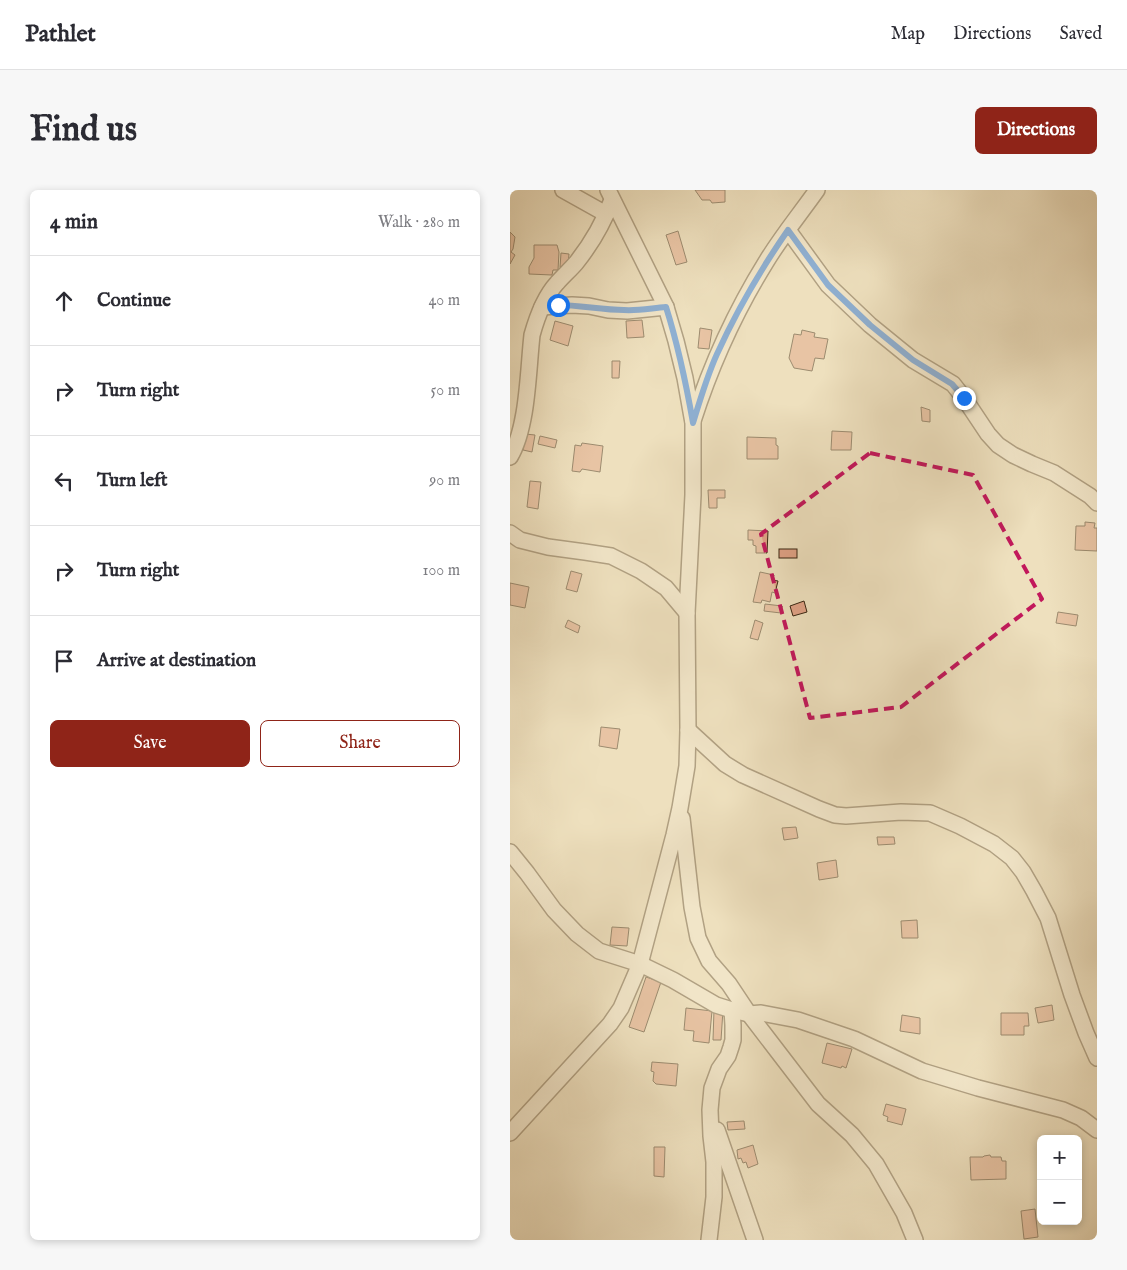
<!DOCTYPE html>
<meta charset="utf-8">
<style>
body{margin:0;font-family:"IM FELL English",serif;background:#f7f7f7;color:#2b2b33}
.controls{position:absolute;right:15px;bottom:15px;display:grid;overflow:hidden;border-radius:8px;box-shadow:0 2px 8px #0003}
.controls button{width:45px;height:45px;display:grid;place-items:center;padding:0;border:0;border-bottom:1px solid #e1e1e2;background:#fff;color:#2b2b33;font:25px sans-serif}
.stop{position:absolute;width:15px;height:15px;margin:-11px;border:4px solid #1a73e8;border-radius:50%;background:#fff}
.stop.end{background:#1a73e8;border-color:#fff;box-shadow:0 1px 5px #0008}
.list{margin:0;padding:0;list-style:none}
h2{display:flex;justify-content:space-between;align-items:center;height:65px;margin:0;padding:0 20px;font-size:21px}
h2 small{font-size:16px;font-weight:400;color:#7c7c81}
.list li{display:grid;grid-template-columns:32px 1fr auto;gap:15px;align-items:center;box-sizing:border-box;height:90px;padding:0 20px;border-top:1px solid #e1e1e2}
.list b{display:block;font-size:19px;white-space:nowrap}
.list em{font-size:16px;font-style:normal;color:#7c7c81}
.actions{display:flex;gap:10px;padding:15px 20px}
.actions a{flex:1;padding:11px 0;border:1px solid #8f2418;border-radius:8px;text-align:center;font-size:18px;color:#8f2418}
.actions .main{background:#8f2418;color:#fff}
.icon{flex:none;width:28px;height:28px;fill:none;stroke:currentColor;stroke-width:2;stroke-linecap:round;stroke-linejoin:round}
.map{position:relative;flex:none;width:587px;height:1050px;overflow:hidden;border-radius:8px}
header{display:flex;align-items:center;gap:30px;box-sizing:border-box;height:70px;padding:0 25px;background:#fff;border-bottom:1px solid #e1e1e2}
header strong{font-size:24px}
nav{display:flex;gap:28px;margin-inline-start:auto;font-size:18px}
.intro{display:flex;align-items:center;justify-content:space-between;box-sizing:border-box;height:120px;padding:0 30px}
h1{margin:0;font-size:35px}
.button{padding:12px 22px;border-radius:8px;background:#8f2418;color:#fff;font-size:18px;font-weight:700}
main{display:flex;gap:30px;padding:0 30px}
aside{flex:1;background:#fff;border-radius:8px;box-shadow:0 2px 8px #0003}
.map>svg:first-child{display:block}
</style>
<header>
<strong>Pathlet</strong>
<nav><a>Map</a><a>Directions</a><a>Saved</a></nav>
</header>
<div class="intro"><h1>Find us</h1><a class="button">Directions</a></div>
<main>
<aside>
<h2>4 min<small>Walk · 280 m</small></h2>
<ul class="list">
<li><svg class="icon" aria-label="ahead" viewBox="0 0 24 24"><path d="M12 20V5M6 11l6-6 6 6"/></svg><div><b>Continue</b></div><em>40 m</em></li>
<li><svg class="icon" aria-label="right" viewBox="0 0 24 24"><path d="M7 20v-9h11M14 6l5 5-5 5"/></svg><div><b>Turn right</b></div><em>50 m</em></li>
<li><svg class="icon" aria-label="left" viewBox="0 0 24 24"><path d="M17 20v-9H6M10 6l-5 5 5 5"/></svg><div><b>Turn left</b></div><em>90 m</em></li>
<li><svg class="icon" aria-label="right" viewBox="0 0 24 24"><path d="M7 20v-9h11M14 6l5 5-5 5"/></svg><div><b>Turn right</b></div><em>100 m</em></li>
<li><svg class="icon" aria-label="arrive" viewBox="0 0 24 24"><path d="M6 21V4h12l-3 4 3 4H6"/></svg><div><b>Arrive at destination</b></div></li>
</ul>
<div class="actions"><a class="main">Save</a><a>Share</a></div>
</aside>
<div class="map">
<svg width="587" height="1050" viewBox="0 0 587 1050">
<rect width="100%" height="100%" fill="#eee0be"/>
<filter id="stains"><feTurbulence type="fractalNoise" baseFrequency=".004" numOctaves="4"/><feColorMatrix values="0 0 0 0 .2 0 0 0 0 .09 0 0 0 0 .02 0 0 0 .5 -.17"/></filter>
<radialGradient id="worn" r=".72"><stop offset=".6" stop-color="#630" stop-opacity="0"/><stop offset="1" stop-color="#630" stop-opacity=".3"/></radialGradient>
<g fill="#e0a286" stroke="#382511">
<polygon points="185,0 215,0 215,12 202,13 200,10 192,10"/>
<polygon points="168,41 177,72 166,75 156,45"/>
<polygon points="0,42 5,47 3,59 1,62 5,65 0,74"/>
<polygon points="24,55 47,55 49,62 48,80 43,80 42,85 19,84 19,77 24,68"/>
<polygon points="51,63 59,64 58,75 50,77"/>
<polygon points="132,130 134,147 117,148 116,131"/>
<polygon points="45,131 63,136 58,156 40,150"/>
<polygon points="190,138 202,140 199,159 188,158"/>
<polygon points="292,140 305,143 304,147 318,149 314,169 305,168 302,181 284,178 279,168 284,144 291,145"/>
<polygon points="102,171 110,171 109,188 102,188"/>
<polygon points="411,217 420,220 420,232 412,231"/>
<polygon points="322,241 342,242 341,260 321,260"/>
<polygon points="15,244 25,245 22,262 13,260"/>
<polygon points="30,246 47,250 45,258 28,254"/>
<polygon points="237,247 266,248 266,255 268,256 268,269 237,269"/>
<polygon points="72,253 93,256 90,282 72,279 70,282 62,281 65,255 71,256"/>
<polygon points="20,291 31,292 28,319 17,317"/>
<polygon points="198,300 215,300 215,308 207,308 207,318 199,318"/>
<polygon points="575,332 585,333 584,338 587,338 587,361 565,360 566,336 575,336"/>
<polygon points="238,340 258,341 257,363 246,363 246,356 243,355 243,350 238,350"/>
<rect x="269" y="359" width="18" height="9"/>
<polygon points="61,381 72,384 67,402 56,399"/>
<polygon points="250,382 264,385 262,390 268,391 265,403 262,402 260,412 252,410 251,413 243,412"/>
<polygon points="0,393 19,397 15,418 0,415"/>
<polygon points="294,411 297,422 283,426 280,416"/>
<polygon points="255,414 272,416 271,423 254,421"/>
<polygon points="548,422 568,425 566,436 546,433"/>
<polygon points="58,430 70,436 68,443 55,437"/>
<polygon points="245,430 253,433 248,450 240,448"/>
<polygon points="91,537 110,539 107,559 89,556"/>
<polygon points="286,637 288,648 274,650 272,638"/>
<polygon points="367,647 384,647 385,654 368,655"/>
<polygon points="326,670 328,687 309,690 307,673"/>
<polygon points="407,730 408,748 392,748 391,731"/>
<polygon points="102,737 119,738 117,756 100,755"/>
<polygon points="136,787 151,792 134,842 119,837"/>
<polygon points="542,815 544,830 528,833 525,818"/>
<polygon points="176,818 202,821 199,853 183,851 184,841 174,840"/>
<polygon points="204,820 213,820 211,850 203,850"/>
<polygon points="491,823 518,823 519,836 514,836 514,845 491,845"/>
<polygon points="392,825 410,828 410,844 390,841"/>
<polygon points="317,853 342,859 336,878 332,876 331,878 312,873"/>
<polygon points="142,872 168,874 166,896 146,894 143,891 144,882 141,881"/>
<polygon points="376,914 396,919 392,935 377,931 378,927 373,925"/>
<polygon points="234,931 235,939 218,940 217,932"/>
<polygon points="243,955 248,974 238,978 236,972 233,973 231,968 228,969 227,960"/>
<polygon points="144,957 155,957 154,987 144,986"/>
<polygon points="480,965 481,967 491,967 492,971 496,971 496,989 461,990 460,967 473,967 474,966"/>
<polygon points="525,1019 528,1047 514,1049 511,1021"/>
</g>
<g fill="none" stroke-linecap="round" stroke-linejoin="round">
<g stroke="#66543c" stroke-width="18">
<g id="street">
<polyline points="53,0 96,24"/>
<polyline points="278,40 318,95 360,135 403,170 443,194 454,208 478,244 488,255 503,265 522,274 544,283 580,306 587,313"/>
<polyline points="32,117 62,115 79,116 98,120 117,121 156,117"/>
<path d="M183,231C201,175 225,122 256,72C271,47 290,24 307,0"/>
<path d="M0,267C18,237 18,180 22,145C27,127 34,107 47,93C53,86 60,80 66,73C82,53 93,34 102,10"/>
<polyline points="0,343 10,350 38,357 75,362 101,366 131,381 156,398 177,423"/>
<polyline points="178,540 215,574 233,585 309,619 325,625 336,626 391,622 420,623 450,636 484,654 502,668 513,682 524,701 538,728 562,805 576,843 587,868"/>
<polyline points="172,628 182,717 188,748 199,771 219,794 239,824 308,914 342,945 366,974 394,1023 405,1050"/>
<polyline points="0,662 17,683 44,720 67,744 89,761 130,774 163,790 206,815 222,820 239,824 251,823 288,830 344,849 412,881 468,898 553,920 571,928 587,940"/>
<polyline points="207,940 245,1050"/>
<polyline points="0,943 100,834 111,818 130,774 164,645 170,618 177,576 178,540 177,423 183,305 183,233 175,188 166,151 156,117 98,0"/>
<polyline points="199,1050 204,1007 204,972 201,946 200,920 202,898 209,879 218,866 221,857 223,850 223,835 222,820"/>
</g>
</g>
<use href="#street" stroke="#f4ebd5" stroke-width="15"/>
</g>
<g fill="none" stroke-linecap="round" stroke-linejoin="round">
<path stroke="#1a73e8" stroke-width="6" d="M48,115C70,115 92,120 114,120C128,121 142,118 156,117C168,155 176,193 183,233C190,210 197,186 207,164C227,120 251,79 278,40L318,95L360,135L403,170L442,194L454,208"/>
</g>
<path d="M0 0H587V1050H0ZM360,263L463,285L532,409L391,517L300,528L251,344Z" fill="#eee0be" fill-opacity=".55" fill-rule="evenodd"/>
<path fill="none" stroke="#c2185b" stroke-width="4" stroke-dasharray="10 6" stroke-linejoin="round" d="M360,263L463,285L532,409L391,517L300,528L251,344Z"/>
<rect width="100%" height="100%" filter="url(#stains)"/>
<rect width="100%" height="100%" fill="url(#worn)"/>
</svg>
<div class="controls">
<button>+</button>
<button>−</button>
</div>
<div class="stop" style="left:48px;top:115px"></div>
<div class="stop end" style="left:454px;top:208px"></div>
</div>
</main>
